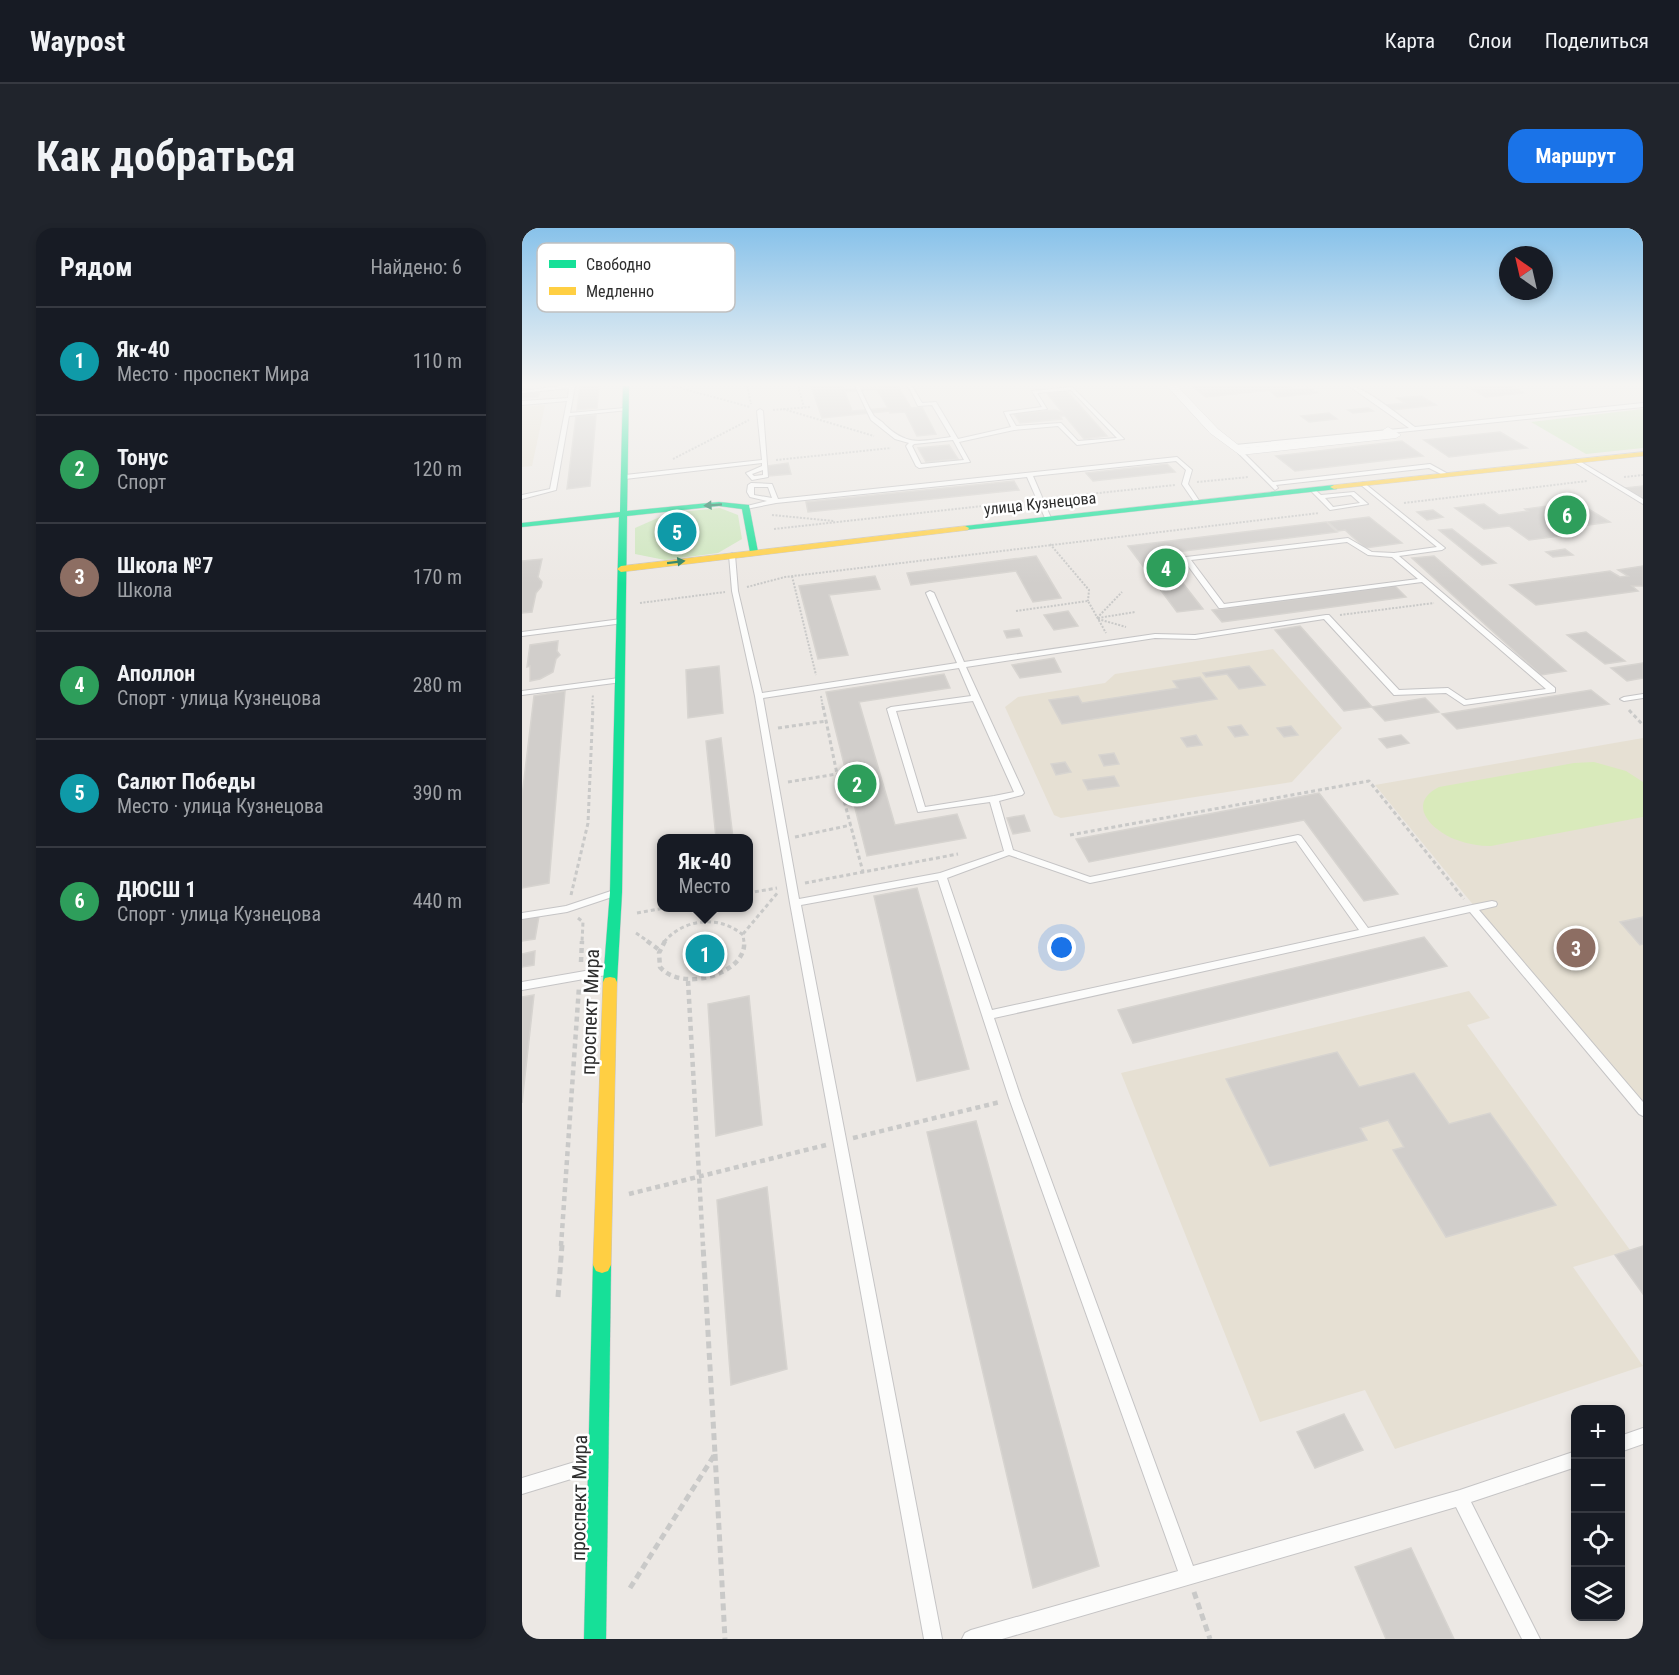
<!DOCTYPE html>
<html lang="ru">
<meta charset="utf-8">
<style>
body{margin:0;font-family:"Roboto Condensed",sans-serif;background:#20242c;color:#f1f3f6}
.controls{position:absolute;right:18px;bottom:18px;display:grid;overflow:hidden;border-radius:12px;box-shadow:0 3px 9px #0003}
.controls button{width:54px;height:54px;display:grid;place-items:center;padding:0;border:0;border-bottom:2px solid #363941;background:#171b24;color:#f1f3f6;font:30px sans-serif}
.compass{position:absolute;left:977px;top:18px;width:54px;height:54px;border-radius:50%;background:#171b24;box-shadow:0 3px 9px #0003;rotate:326deg}
.you{position:absolute;left:540px;top:720px;width:21px;height:21px;margin:-15px;border:4px solid #fff;border-radius:50%;background:#1a73e8;box-shadow:0 0 0 9px #1a73e833}
.badge{display:grid;place-items:center;width:39px;height:39px;border-radius:50%;background:#1a73e8;color:#fff;font-size:20px;font-weight:700}
.pin{position:absolute;translate:-50% -50%;border:3px solid #fff;box-shadow:0 2px 6px #0006}
.popup{position:absolute;left:135px;top:606px;width:96px;height:78px;box-sizing:border-box;display:grid;place-content:center;border-radius:12px;background:#171b24;filter:drop-shadow(0 2px 4px #0005);font-size:20px;white-space:nowrap;color:#9ea1a6}
.popup b{font-size:22px;color:#f1f3f6}
.popup::after{content:'';position:absolute;left:50%;top:100%;margin-left:-12px;border:12px solid transparent;border-top-color:#171b24}
.list{margin:0;padding:0;list-style:none}
h2{display:flex;justify-content:space-between;align-items:center;height:78px;margin:0;padding:0 24px;font-size:26px}
h2 small{font-size:20px;font-weight:400;color:#9ea1a6}
.list li{display:grid;grid-template-columns:39px 1fr auto;gap:18px;align-items:center;box-sizing:border-box;height:108px;padding:0 24px;border-top:2px solid #363941}
.list b{display:block;font-size:22px;white-space:nowrap}
.list p{margin:0;font-size:20px;white-space:nowrap;color:#9ea1a6}
.list em{font-size:20px;font-style:normal;color:#9ea1a6}
.icon{flex:none;width:33px;height:33px;fill:none;stroke:currentColor;stroke-width:2;stroke-linecap:round;stroke-linejoin:round}
.map{position:relative;flex:none;width:1121px;height:1411px;overflow:hidden;border-radius:18px}
header{display:flex;align-items:center;gap:36px;box-sizing:border-box;height:84px;padding:0 30px;background:#171b24;border-bottom:2px solid #363941}
header strong{font-size:28px}
nav{display:flex;gap:33px;margin-inline-start:auto;font-size:21px}
.intro{display:flex;align-items:center;justify-content:space-between;box-sizing:border-box;height:144px;padding:0 36px}
h1{margin:0;font-size:42px}
.button{padding:15px 27px;border-radius:18px;background:#1a73e8;color:#fff;font-size:21px;font-weight:700}
main{display:flex;gap:36px;padding:0 36px}
aside{flex:1;background:#171b24;border-radius:18px;box-shadow:0 3px 9px #0003}
.map>svg:first-child{display:block}
</style>
<header>
<strong>Waypost</strong>
<nav><a>Карта</a><a>Слои</a><a>Поделиться</a></nav>
</header>
<div class="intro"><h1>Как добраться</h1><a class="button">Маршрут</a></div>
<main>
<aside>
<h2>Рядом<small>Найдено: 6</small></h2>
<ul class="list">
<li><span class="badge" style="background:#0f9aa8">1</span><div><b>Як-40</b><p>Место · проспект Мира</p></div><em>110 m</em></li>
<li><span class="badge" style="background:#2e9e5b">2</span><div><b>Тонус</b><p>Спорт</p></div><em>120 m</em></li>
<li><span class="badge" style="background:#8d6e63">3</span><div><b>Школа №7</b><p>Школа</p></div><em>170 m</em></li>
<li><span class="badge" style="background:#2e9e5b">4</span><div><b>Аполлон</b><p>Спорт · улица Кузнецова</p></div><em>280 m</em></li>
<li><span class="badge" style="background:#0f9aa8">5</span><div><b>Салют Победы</b><p>Место · улица Кузнецова</p></div><em>390 m</em></li>
<li><span class="badge" style="background:#2e9e5b">6</span><div><b>ДЮСШ 1</b><p>Спорт · улица Кузнецова</p></div><em>440 m</em></li>
</ul>
</aside>
<div class="map">
<svg width="1121" height="1411" viewBox="0 0 1121 1411">
<rect width="100%" height="100%" fill="#ece8e4"/>
<g fill="#e6e0d3">
<polygon points="23,177 10,238 0,239 0,179"/>
<polygon points="751,421 820,500 770,554 539,590 532,587 483,479 496,469 583,455 593,446"/>
<polygon points="1121,510 1121,884 853,557"/>
<polygon points="947,763 968,790 945,797 1108,1022 1051,1039 1121,1138 873,1221 843,1162 738,1194 599,845"/>
</g>
<g fill="#cee6be">
<polygon points="1121,181 1121,220 1064,226 1009,194"/>
<polygon points="198,280 216,287 220,311 196,325 143,332 113,326 113,300 147,285"/>
</g>
<path fill="#d9eabb" d="M1072,534L1104,543L1121,554V589L969,618C957,618 946,616 935,612C912,604 882,577 917,559L1052,535Z"/>
<g fill="#d1cecb" stroke="#d7d4d0" stroke-width="1.5" fill-rule="evenodd">
<polygon points="58,158 77,158 75,180 55,182"/>
<path d="M289,158H320L322,161L376,158L389,180L400,179L414,206L395,208L383,184L368,185V183L300,190ZM355,161L366,180L330,183L323,164Z"/>
<polygon points="670,158 768,158 770,160 684,169"/>
<polygon points="965,158 989,158 1002,165 964,169 947,160"/>
<polygon points="788,160 796,165 755,169 748,163"/>
<polygon points="544,162 585,208 562,211 543,188 538,188 540,191 498,195 492,186 533,182 540,184 523,163"/>
<polygon points="18,163 16,169 0,170 0,165"/>
<polygon points="899,168 914,177 870,182 863,177 883,175 875,170"/>
<polygon points="846,180 851,183 831,185 826,182"/>
<polygon points="807,185 815,191 787,194 779,188"/>
<polygon points="74,187 68,258 45,261 54,188"/>
<polygon points="978,204 1005,220 927,229 902,212"/>
<polygon points="880,213 901,228 773,243 754,228"/>
<polygon points="427,217 436,231 404,234 396,220"/>
<polygon points="266,235 269,246 247,248 244,238"/>
<polygon points="645,236 653,244 571,253 564,245"/>
<polygon points="492,253 497,262 286,284 284,274"/>
<polygon points="1121,258 1121,270 1103,260"/>
<polygon points="1055,274 1088,294 1030,302 1038,308 1007,312 987,298 962,301 933,280 962,276 977,287 1006,283 1003,281"/>
<polygon points="911,282 921,289 905,292 895,284"/>
<polygon points="847,289 880,315 843,320 823,302 816,303 806,294"/>
<polygon points="804,294 815,304 638,326 681,381 655,384 606,318"/>
<polygon points="930,301 974,335 960,337 917,302"/>
<polygon points="1043,321 1051,327 1031,329 1024,324"/>
<polygon points="514,328 539,370 511,374 494,343 389,357 385,345"/>
<polygon points="912,328 1044,443 1019,447 890,330"/>
<polygon points="20,331 16,349 20,354 19,359 14,365 10,384 0,385 0,333"/>
<polygon points="1121,338 1121,358 1110,358 1116,363 1014,377 988,357 1088,343 1098,349 1106,348 1096,342"/>
<polygon points="353,348 358,361 307,367 326,427 296,431 277,358"/>
<polygon points="873,358 884,369 700,394 690,382"/>
<polygon points="546,383 556,398 532,402 522,387"/>
<polygon points="778,398 850,479 822,483 753,402"/>
<polygon points="497,401 500,408 485,410 482,403"/>
<polygon points="1064,404 1103,433 1083,436 1045,407"/>
<polygon points="36,413 35,423 38,427 34,431 31,444 18,451 8,453 8,438 5,439 8,417"/>
<polygon points="532,430 539,444 498,450 490,437"/>
<polygon points="1121,435 1121,450 1105,453 1089,440"/>
<polygon points="197,438 201,485 166,490 164,442"/>
<polygon points="727,438 743,457 717,461 705,446 684,449 681,445"/>
<polygon points="422,446 428,460 337,474 373,597 435,586 444,610 345,628 304,464"/>
<polygon points="678,449 695,471 540,496 527,472 556,468 560,475 656,460 651,453"/>
<polygon points="1069,462 1087,476 935,501 920,486"/>
<polygon points="43,463 27,655 0,660 0,568 12,468"/>
<polygon points="903,470 917,484 863,493 850,479"/>
<polygon points="719,497 726,507 713,509 706,499"/>
<polygon points="769,498 776,507 762,509 755,500"/>
<polygon points="674,507 680,517 665,519 659,510"/>
<polygon points="879,507 887,515 865,520 857,511"/>
<polygon points="199,510 211,610 194,610 184,513"/>
<polygon points="592,525 597,536 582,538 577,527"/>
<polygon points="543,534 549,544 534,547 529,536"/>
<polygon points="592,548 597,558 566,562 561,552"/>
<polygon points="797,565 876,666 842,673 782,592 567,634 554,611"/>
<polygon points="502,587 508,603 491,606 485,590"/>
<polygon points="395,660 447,841 395,853 352,668"/>
<polygon points="17,688 13,711 0,713 0,691"/>
<polygon points="1121,689 1121,716 1118,717 1098,694"/>
<polygon points="902,709 925,738 611,815 596,782"/>
<polygon points="13,723 12,737 0,739 0,726"/>
<polygon points="12,767 0,875 0,769"/>
<polygon points="227,768 240,897 194,908 186,776"/>
<polygon points="815,824 837,859 892,845 927,896 968,885 1034,977 924,1009 871,922 882,919 866,892 838,900 845,912 748,938 704,851"/>
<polygon points="454,893 577,1338 511,1360 405,904"/>
<polygon points="245,959 265,1141 209,1157 195,972"/>
<polygon points="1121,1018 1121,1066 1093,1027"/>
<polygon points="822,1186 841,1222 793,1240 775,1204"/>
<polygon points="889,1320 932,1411 864,1411 833,1339"/>
</g>
<g fill="none" stroke-linecap="round" stroke-linejoin="round">
<g stroke="#c5c4c5" stroke-width="2">
<g id="lane">
<polygon points="38,158 53,158 48,185 103,180 106,182 47,188 34,262 0,271 0,267 28,261 45,173 0,177 0,173 46,170 47,160 0,165 0,163"/>
<path d="M333,158H337C342,168 346,179 352,188C355,191 360,193 363,197C386,219 400,213 429,209L410,177L396,178L386,158H390L400,175L414,174L436,211L489,199L482,184L520,179L510,163L550,159L602,211L555,217L536,198L492,202L437,214L448,234L397,240L394,238L384,218L387,215L373,211L349,192ZM549,162L595,210L556,213L539,195L494,198L487,186L525,181L515,165ZM431,212L442,232L399,236L390,218L392,216Z"/>
<path d="M827,158C842,158 879,189 893,199L1121,175V179L713,221L710,219L713,217L887,200Z"/>
<path d="M238,181L241,183L246,249L230,252L224,245L240,238V235L103,251L100,249L103,247L240,232L235,183ZM241,242V247L232,248L230,246Z"/>
<polygon points="716,223 720,223 751,254 908,236 928,247 923,248 907,240 754,257 756,260 753,262 716,225"/>
<path d="M655,229L670,242L666,256L678,274L677,275H673L660,256L664,242L654,233L511,248L529,290L526,292L523,290L505,249L254,275L224,281L221,279L245,273L228,269L225,264L226,257L229,255L250,256L256,271ZM232,259H246L250,270L232,267Z"/>
<polygon points="1054,231 1121,271 1121,276 1052,234 1051,233"/>
<path d="M841,254L923,320L920,322L877,328L1033,460V464L942,477L924,465L872,467L802,391L673,411L633,410L444,439L502,565L500,567L477,573L491,622L568,649L776,607L779,608L846,700L950,677L970,673L974,674L975,676L974,678L957,682L1121,874V888L1117,886L948,684L472,790L499,870L671,1338L938,1262L1054,1223V1239L949,1274L1018,1411H1000L934,1279L480,1411H440L443,1405L449,1402L656,1343L487,870L416,652L279,677L420,1411H402L268,675L233,468L210,363L207,327L210,325L213,327L216,363L240,465L435,435L404,365L408,363L412,365L442,434L633,406L673,407L804,387H807L877,462L926,460L944,472L1024,461L900,354L700,380H697L661,331L664,329L826,310L850,324L872,325L915,319L839,257L838,256ZM825,314L846,327L870,329L896,351L702,376L669,332ZM437,440L449,468L369,479L365,481L396,584L468,574L482,623L418,645L277,671L241,470ZM451,473L492,564L472,568L403,579L374,483ZM774,613L837,702L470,782L425,650L487,627L568,655Z"/>
<path d="M791,260L799,267L832,264L846,276L808,282L788,262ZM829,267L838,275L811,279L803,270Z"/>
<polygon points="99,391 102,391 102,395 0,408 0,404"/>
<polygon points="97,450 100,450 100,454 0,467 0,463"/>
<polygon points="1121,466 1121,470 1102,473 1098,471 1102,469"/>
<polygon points="92,662 97,665 96,667 45,684 0,691 0,685 44,678"/>
<polygon points="86,739 91,743 90,746 0,762 0,754"/>
<polygon points="1121,1200 1121,1216 1098,1224 1098,1208"/>
<polygon points="66,1230 72,1232 74,1238 72,1244 0,1266 0,1250"/>
</g>
</g>
<g stroke="#c5c4c5" stroke-width="1">
<polygon id="street" points="645,158 655,158 696,201 720,220 863,205 861,202 866,199 879,207 874,210 718,227 688,205"/>
</g>
<g stroke="#c5c4c5" stroke-width="1">
<g id="fast">
<polygon points="101,158 107,158 105,283 197,274 227,277 236,324 232,327 228,324 220,281 197,278 105,288 100,664 95,754 93,758 83,758 81,754 88,664 97,289 0,299 0,295 98,284"/>
<polygon points="812,257 816,259 815,261 443,302 439,300 443,298"/>
<polygon points="80,1029 86,1031 89,1037 84,1411 62,1411 71,1037 74,1031"/>
</g>
</g>
<g stroke="#c5c4c5" stroke-width="1">
<g id="slow">
<polygon points="1121,224 1121,228 812,261 808,259 812,257"/>
<polygon points="443,298 447,300 446,302 99,344 95,341 99,338"/>
<polygon points="88,749 93,750 95,754 89,1037 86,1043 80,1045 74,1043 71,1037 81,754 83,750"/>
</g>
</g>
<g stroke="#c9c9c8" stroke-width="2" stroke-dasharray="2 1.5" stroke-linecap="butt">
<polyline points="151,158 228,179"/>
<polyline points="225,158 229,176"/>
<polyline points="276,158 282,179"/>
<polyline points="261,181 352,208"/>
<polyline points="251,182 289,179"/>
<polyline points="151,231 227,192"/>
<polyline points="254,232 369,220"/>
<polyline points="1102,249 1121,247"/>
<polyline points="675,254 727,249"/>
<polyline points="529,270 653,257"/>
<polyline points="882,275 1065,253"/>
<polyline points="250,287 312,293"/>
<polyline points="252,301 506,273"/>
<polyline points="528,316 567,362 566,373"/>
<polyline points="270,348 294,447"/>
<polyline points="225,359 263,349 797,285"/>
<polyline points="118,375 203,364"/>
<polyline points="494,383 566,373 584,405"/>
<polyline points="818,387 912,375"/>
<polyline points="575,390 600,364"/>
<polyline points="576,390 613,384"/>
<polyline points="576,391 604,399"/>
<polyline points="299,468 301,480"/>
<polyline points="70,480 71,466"/>
</g>
<g stroke="#c9c9c8" stroke-width="3" stroke-dasharray="4 3" stroke-linecap="butt">
<polyline points="301,478 315,546 341,644 436,626"/>
<polyline points="1107,482 1121,497"/>
<polyline points="256,500 305,493"/>
<polyline points="266,554 315,546"/>
<polyline points="548,607 847,553 942,671"/>
<polyline points="273,609 329,597"/>
<polyline points="283,655 341,644"/>
<polyline points="226,665 255,660"/>
<polyline points="49,667 66,595 71,478"/>
<polyline points="115,685 143,680"/>
<polyline points="56,690 61,694 60,714"/>
<polyline points="114,705 127,714"/>
<polyline points="221,706 257,663"/>
<path d="M142,714C162,690 198,687 221,707L222,714"/>
</g>
<g stroke="#c9c9c8" stroke-width="4.5" stroke-dasharray="5 4" stroke-linecap="butt">
<polyline points="125,713 136,721"/>
<path d="M143,713L137,725L138,739C159,765 226,746 222,713"/>
<polyline points="59,734 60,713"/>
<polyline points="166,753 181,1018"/>
<polyline points="331,910 478,874"/>
<polyline points="107,966 304,917"/>
<polyline points="39,1018 57,759"/>
</g>
<g stroke="#c9c9c8" stroke-width="5" stroke-dasharray="7 4.5" stroke-linecap="butt">
<polyline points="36,1069 40,1017"/>
<polyline points="193,1226 203,1411"/>
<polyline points="108,1360 193,1226 181,1017"/>
<polyline points="672,1364 688,1411"/>
</g>
<use href="#lane" fill="#fcfcfb" fill-rule="evenodd"/>
<use href="#street" fill="#fcfcfb" fill-rule="evenodd"/>
<use href="#fast" fill="#16e098" fill-rule="evenodd"/>
<use href="#slow" fill="#ffcf43" fill-rule="evenodd"/>
</g>
<defs><path id="oneway-solid" d="M-6-.8H1V-3.2L6.5 0L1 3.2V.8H-6Z" transform="scale(1.5)"/></defs>
<g fill="#237e5e">
<use href="#oneway-solid" transform="translate(191 277) rotate(176)"/>
<use href="#oneway-solid" transform="translate(154 334) rotate(-7)"/>
</g>
<linearGradient id="sky" x2="0" y2="1"><stop stop-color="#88c2ea"/><stop offset="0.44" stop-color="#f6f5f3"/><stop offset="1" stop-color="#f6f5f3" stop-opacity="0"/></linearGradient>
<rect width="1121" height="356" fill="url(#sky)"/>
<g text-anchor="middle" stroke-width="5" stroke-linejoin="round" paint-order="stroke">
<g font-size="16" fill="#2e2e2e" stroke="#fff">
<text transform="translate(518 275) rotate(-6)" y="6">улица Кузнецова</text>
</g>
<g font-size="20" fill="#2e2e2e" stroke="#fff">
<text transform="translate(68 784) rotate(-88)" y="7">проспект Мира</text>
<text transform="translate(57 1270) rotate(-89)" y="7">проспект Мира</text>
</g>
</g>
<rect x="15" y="15" width="198" height="69" rx="9" fill="#fff" stroke="#c0c0c0" stroke-width="1.5"/>
<rect x="27" y="32" width="27" height="8" fill="#16e098"/>
<rect x="27" y="59" width="27" height="8" fill="#ffcf43"/>
<g font-size="16" fill="#2e2e2e">
<text x="64" y="42">Свободно</text>
<text x="64" y="69">Медленно</text>
</g>
</svg>
<div class="controls">
<button>+</button>
<button>−</button>
<button><svg class="icon" aria-label="locate" viewBox="0 0 24 24"><circle cx="12" cy="12" r="6"/><path d="M12 2v4M12 18v4M2 12h4M18 12h4"/></svg></button>
<button><svg class="icon" aria-label="layers" viewBox="0 0 24 24"><path d="M12 4l9 5-9 5-9-5zM3 14l9 5 9-5"/></svg></button>
</div>
<svg class="compass" viewBox="-18 -18 36 36"><path d="M0-13l5 13h-10z" fill="#e53935"/><path d="M0 13l5-13h-10z" fill="#9ea1a6"/></svg>
<div class="you"></div>
<div class="pin badge" style="left:183px;top:726px;background:#0f9aa8">1</div>
<div class="popup"><b>Як-40</b>Место</div>
<div class="pin badge" style="left:335px;top:556px;background:#2e9e5b">2</div>
<div class="pin badge" style="left:1054px;top:720px;background:#8d6e63">3</div>
<div class="pin badge" style="left:644px;top:340px;background:#2e9e5b">4</div>
<div class="pin badge" style="left:155px;top:304px;background:#0f9aa8">5</div>
<div class="pin badge" style="left:1045px;top:287px;background:#2e9e5b">6</div>
</div>
</main>
